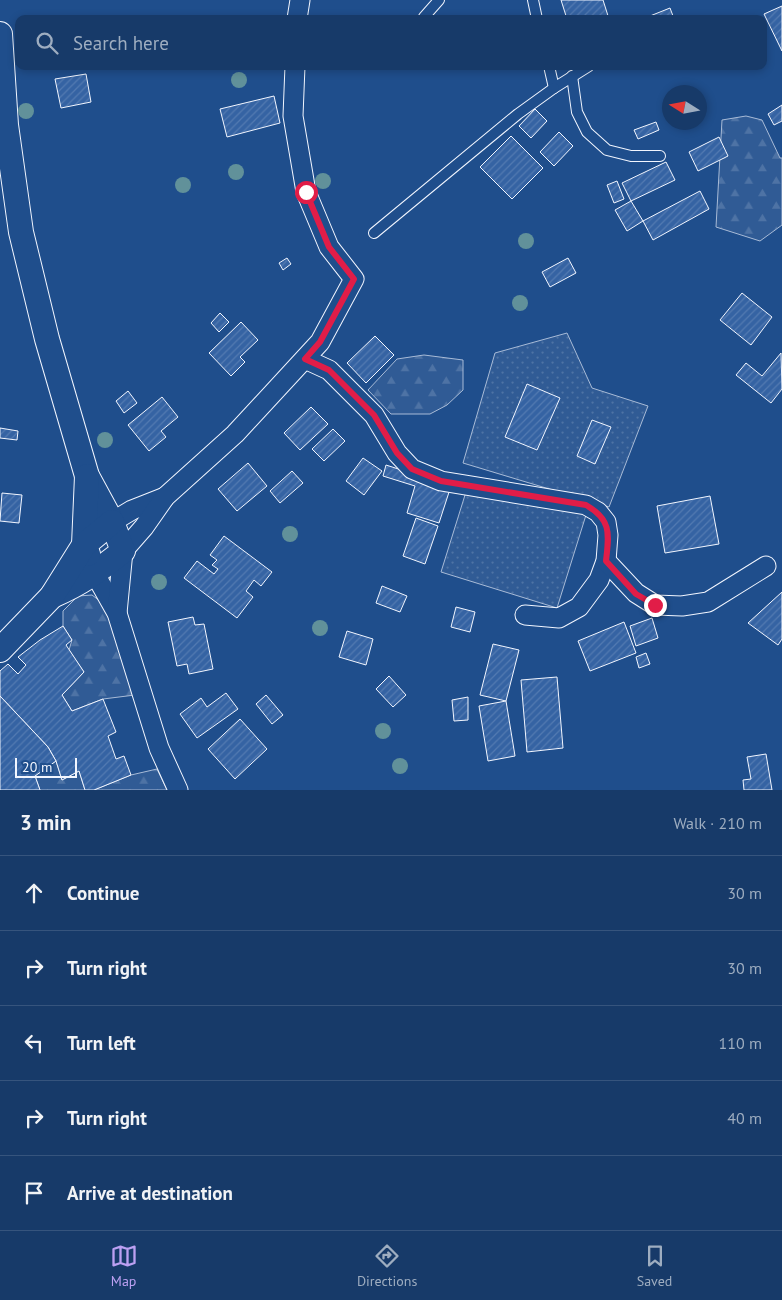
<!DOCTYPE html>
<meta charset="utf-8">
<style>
body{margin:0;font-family:"PT Sans",sans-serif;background:#20416f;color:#f1f3f6}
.compass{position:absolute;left:662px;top:85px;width:45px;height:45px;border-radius:50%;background:#173a69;box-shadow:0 2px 8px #0003;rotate:281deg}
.scale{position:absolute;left:15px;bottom:12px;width:62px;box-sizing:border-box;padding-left:5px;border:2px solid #f2f6ff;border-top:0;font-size:14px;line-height:18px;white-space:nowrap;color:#f2f6ff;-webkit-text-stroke:4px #1f4e8c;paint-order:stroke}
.stop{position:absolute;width:15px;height:15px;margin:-11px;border:4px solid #e11d48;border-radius:50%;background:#fff}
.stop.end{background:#e11d48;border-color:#fff;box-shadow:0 1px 5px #0008}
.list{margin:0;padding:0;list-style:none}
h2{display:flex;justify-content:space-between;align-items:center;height:65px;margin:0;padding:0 20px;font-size:21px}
h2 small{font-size:16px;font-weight:400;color:#9eadc0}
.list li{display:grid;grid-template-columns:32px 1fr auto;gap:15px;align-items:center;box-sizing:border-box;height:75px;padding:0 20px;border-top:1px solid #36547d}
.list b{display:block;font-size:19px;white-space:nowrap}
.list em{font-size:16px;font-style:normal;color:#9eadc0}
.icon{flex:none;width:28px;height:28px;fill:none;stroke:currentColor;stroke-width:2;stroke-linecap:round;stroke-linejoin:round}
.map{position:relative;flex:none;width:782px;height:790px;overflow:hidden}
.search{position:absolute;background:#173a69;box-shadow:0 2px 8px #0003;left:15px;right:15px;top:15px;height:55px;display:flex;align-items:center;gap:12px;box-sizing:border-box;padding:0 18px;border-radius:10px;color:#9eadc0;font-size:19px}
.sheet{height:440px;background:#173a69}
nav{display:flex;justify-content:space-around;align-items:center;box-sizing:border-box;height:70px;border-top:1px solid #36547d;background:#173a69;font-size:14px;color:#9eadc0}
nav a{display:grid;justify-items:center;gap:2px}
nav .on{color:#bca0f2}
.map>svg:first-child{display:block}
</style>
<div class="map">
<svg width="782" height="790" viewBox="0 0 782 790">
<defs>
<pattern id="grass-dots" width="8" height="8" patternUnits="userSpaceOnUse" patternTransform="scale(1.25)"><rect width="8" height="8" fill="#305b95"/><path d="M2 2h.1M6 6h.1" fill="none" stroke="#4e73a5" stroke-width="1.8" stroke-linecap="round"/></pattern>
<pattern id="forest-firs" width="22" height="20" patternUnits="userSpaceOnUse" patternTransform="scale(1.25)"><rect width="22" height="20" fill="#305b95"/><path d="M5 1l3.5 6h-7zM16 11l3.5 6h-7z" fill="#4e73a5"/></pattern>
<pattern id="building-hatch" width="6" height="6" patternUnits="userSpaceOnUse" patternTransform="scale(1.25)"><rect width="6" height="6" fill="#3563a3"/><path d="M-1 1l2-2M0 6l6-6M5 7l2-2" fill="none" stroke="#537ab1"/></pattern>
</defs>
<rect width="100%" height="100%" fill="#1f4e8c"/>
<g fill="url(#grass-dots)" stroke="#a8bbd7">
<polygon points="567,333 592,388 648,406 609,507 463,463 495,353"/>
<polygon points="470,479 586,515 557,608 441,572"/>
</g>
<g fill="url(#forest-firs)" stroke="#a8bbd7">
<polygon points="746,116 762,120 780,158 782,158 782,225 760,241 716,227 722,120"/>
<polygon points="424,355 463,360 463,390 447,405 430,414 391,414 368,390 397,359"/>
<polygon points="92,595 108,607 135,695 103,699 72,711 62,695 84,672 69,650 72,640 63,626 63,611 78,596"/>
<polygon points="56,761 62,780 79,771 85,790 40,790 35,776"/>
<polygon points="157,769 167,790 94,790 131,775"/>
</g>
<g fill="url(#building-hatch)" stroke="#f2f6ff">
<polygon points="561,0 603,0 609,19 567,19"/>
<polygon points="782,6 782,51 764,14"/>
<polygon points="670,8 673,16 666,19 651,19 650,16"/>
<polygon points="86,74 91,102 61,108 55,79"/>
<polygon points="274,96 280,123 227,137 220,109"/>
<polygon points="782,105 782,121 774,125 768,114"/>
<polygon points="535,109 547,121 531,138 519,126"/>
<polygon points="656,122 659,130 638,139 634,130"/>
<polygon points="559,132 573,146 554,166 540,152"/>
<polygon points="511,136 543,168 512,199 480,167"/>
<polygon points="719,137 728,156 698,171 689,152"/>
<polygon points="666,162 675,180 631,201 622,183"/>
<polygon points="617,181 624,199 614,203 607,185"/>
<polygon points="700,191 709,209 653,240 643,221"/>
<polygon points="631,201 643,221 627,231 615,210"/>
<polygon points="287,258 291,264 283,270 279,263"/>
<polygon points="568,258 576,273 550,287 542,272"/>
<polygon points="742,293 772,317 751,345 720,320"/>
<polygon points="220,313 229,322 219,332 211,323"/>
<polygon points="241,322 258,340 240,357 245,362 231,376 209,353"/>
<polygon points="375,336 394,355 366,383 347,363"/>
<polygon points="781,353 782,389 771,403 736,375 746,363 762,376"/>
<polygon points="527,384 560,398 537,450 505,437"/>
<polygon points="128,391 137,403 124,413 116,401"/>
<polygon points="162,397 178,417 161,431 166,437 149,451 128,425"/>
<polygon points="311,407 328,424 300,450 284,433"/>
<polygon points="592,420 611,427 595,464 577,456"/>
<polygon points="0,428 18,431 17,440 0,438"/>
<polygon points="333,429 345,441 324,461 312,449"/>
<polygon points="363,458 382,471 364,495 346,481"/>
<polygon points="248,463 267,486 237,511 218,489"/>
<polygon points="386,465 451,486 439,523 407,513 415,486 383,476"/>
<polygon points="292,471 303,483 280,503 270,491"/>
<polygon points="2,493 22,495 19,523 0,521"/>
<polygon points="710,496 719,544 665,553 657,506"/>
<polygon points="416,518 438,526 425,564 403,556"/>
<polygon points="224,536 272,572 261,586 254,580 246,591 253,597 237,618 184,578 197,561 214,574 218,569 212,565 217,560 210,555"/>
<polygon points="382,586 407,596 400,612 376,603"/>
<polygon points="782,592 782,639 778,645 748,623"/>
<polygon points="456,607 475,612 470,632 451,627"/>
<polygon points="193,617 195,625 204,624 213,669 189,674 187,664 177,666 168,622"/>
<polygon points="652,618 658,638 636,646 630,626"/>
<polygon points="624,622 636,653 590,671 578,641"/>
<polygon points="63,626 72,640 66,645 84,672 62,695 72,711 103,699 116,732 108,736 116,759 124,756 131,775 94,790 85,790 79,771 62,780 56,761 48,747 0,696 0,671 8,664 18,674 26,665 18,657 40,640"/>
<polygon points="347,631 373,639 366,665 339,657"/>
<polygon points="493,644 519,650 506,701 480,695"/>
<polygon points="646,653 650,664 639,668 636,657"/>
<polygon points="389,676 406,695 393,707 376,689"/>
<polygon points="557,677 563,748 527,752 521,680"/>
<polygon points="226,693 238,709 197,738 180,714 201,698 207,707"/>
<polygon points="266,695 283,715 272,724 256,704"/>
<polygon points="0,696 48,747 56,761 35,776 40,790 0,790"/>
<polygon points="468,697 468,720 454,721 452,700"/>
<polygon points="506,701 515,756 488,761 479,706"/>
<polygon points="240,719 267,749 235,779 208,749"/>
<polygon points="766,754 772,790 744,790 743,780 751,779 747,757"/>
</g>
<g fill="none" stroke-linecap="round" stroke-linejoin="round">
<g stroke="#f2f6ff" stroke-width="12">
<g id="service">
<polyline points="533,0 537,19"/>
<polyline points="424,17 439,0"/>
<polyline points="549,66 554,88 589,66"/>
<polyline points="572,76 577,112 587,132 607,150 631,156 660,156"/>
<polyline points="374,233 518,114 554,88"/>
</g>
</g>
<g stroke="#f2f6ff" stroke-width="21">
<g id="minor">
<polyline points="297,19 300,0"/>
<polyline points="305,359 329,370 374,415 397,453 412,469 441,481 586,505 598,512 606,522 608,535 606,561 599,580 579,607 559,618 525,615"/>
<polyline points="112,522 132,510 165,497"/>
<polyline points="606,561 636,593 655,605 682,606 708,602 766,566"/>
<polyline points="95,574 117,613 159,748 178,790"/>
<polyline points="117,613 123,551 144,527 165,497 235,434 320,342 354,279 329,247 306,192 293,116 295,66"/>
</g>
</g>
<g stroke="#f2f6ff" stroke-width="26">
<g id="tertiary">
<path d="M0,34L6,125L21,232L47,339L87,476L112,522L123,551C100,570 80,584 52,596"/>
<polyline points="87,476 84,545 88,554"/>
<polyline points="0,650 52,596 84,545 112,522"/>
</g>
</g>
<use href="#service" stroke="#1f4e8c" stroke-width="10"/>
<use href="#minor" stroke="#1f4e8c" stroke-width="19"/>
<use href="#tertiary" stroke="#1f4e8c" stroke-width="24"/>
</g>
<g fill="#61919a">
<circle cx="239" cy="80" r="8"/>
<circle cx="26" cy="111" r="8"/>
<circle cx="236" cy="172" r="8"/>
<circle cx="323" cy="181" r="8"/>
<circle cx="183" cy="185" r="8"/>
<circle cx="526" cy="241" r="8"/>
<circle cx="520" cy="303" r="8"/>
<circle cx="105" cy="440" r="8"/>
<circle cx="290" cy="534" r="8"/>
<circle cx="159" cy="582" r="8"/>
<circle cx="320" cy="628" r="8"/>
<circle cx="383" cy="731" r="8"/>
<circle cx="400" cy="766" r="8"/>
</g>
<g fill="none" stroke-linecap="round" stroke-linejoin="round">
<path stroke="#e11d48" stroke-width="6" d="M306,192L329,247L354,279L320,342L305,359L329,370L374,415L397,453L412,469L441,481L586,505C612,520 609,534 606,561L636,594L655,605"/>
</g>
</svg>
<svg class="compass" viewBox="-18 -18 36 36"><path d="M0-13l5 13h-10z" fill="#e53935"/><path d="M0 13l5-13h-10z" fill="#9eadc0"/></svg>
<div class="scale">20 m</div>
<div class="stop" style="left:306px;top:192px"></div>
<div class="stop end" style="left:655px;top:605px"></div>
<div class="search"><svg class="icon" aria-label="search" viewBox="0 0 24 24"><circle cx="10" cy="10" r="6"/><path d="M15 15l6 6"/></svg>Search here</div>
</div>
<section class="sheet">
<h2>3 min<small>Walk · 210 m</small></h2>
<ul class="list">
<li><svg class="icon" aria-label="ahead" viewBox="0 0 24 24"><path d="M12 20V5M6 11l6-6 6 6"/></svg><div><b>Continue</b></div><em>30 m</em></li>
<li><svg class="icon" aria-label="right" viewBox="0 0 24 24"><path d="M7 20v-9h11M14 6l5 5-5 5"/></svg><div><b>Turn right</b></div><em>30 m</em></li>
<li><svg class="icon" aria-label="left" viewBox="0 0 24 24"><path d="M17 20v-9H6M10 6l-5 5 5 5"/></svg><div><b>Turn left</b></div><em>110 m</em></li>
<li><svg class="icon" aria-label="right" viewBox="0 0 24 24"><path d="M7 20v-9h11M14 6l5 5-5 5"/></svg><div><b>Turn right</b></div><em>40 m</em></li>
<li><svg class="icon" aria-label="arrive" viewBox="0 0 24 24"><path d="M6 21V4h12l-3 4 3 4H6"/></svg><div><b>Arrive at destination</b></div></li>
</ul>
</section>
<nav>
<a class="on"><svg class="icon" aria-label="map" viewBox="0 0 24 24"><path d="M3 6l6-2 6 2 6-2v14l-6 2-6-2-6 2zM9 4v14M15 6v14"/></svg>Map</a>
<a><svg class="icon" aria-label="directions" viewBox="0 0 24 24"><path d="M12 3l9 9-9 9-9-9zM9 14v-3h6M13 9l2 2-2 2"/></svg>Directions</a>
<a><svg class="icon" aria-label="saved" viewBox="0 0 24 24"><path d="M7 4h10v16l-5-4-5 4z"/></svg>Saved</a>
</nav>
